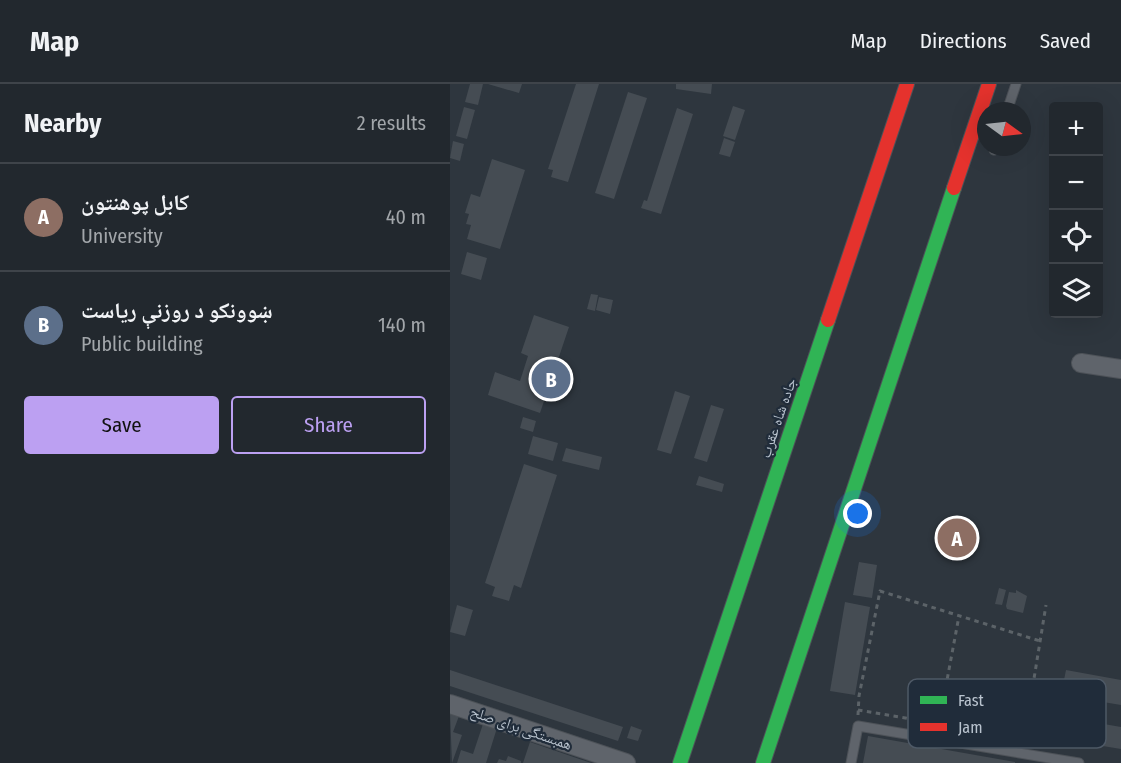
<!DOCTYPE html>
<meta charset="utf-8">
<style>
body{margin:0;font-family:"Fira Sans Condensed","Noto Naskh Arabic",sans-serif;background:#2a3036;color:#f1f3f6}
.controls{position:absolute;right:18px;top:18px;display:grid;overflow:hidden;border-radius:6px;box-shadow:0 6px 24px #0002}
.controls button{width:54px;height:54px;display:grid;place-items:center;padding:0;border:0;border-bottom:2px solid #3f444a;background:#22282e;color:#f1f3f6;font:30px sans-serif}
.compass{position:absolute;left:527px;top:18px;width:54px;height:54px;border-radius:50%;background:#22282e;box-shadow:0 6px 24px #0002;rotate:105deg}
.you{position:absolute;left:408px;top:430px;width:21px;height:21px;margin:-15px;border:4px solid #fff;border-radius:50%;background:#1a73e8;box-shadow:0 0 0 9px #1a73e833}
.badge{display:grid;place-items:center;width:39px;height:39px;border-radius:50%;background:#bca0f2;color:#fff;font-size:20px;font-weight:700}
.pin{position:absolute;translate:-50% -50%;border:3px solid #fff;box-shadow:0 2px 6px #0006}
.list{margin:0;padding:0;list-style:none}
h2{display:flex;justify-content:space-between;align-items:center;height:78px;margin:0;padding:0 24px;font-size:26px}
h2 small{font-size:20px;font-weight:400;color:#a2a6aa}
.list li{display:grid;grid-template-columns:39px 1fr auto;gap:18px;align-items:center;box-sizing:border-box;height:108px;padding:0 24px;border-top:2px solid #3f444a}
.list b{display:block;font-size:22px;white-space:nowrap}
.list p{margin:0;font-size:20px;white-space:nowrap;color:#a2a6aa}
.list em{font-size:20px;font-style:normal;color:#a2a6aa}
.actions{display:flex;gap:12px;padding:18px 24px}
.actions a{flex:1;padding:14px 0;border:2px solid #bca0f2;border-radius:6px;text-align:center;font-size:21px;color:#bca0f2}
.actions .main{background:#bca0f2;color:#111}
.icon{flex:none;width:33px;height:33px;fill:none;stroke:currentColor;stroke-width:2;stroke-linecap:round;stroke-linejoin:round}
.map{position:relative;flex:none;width:671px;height:679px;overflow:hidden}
header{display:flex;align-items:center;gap:36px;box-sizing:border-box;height:84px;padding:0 30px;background:#22282e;border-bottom:2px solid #3f444a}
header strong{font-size:28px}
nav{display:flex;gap:33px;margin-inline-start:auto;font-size:21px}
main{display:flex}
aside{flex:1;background:#22282e}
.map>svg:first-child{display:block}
</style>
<header>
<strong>Map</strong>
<nav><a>Map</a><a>Directions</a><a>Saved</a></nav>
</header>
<main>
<aside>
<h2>Nearby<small>2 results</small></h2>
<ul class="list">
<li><span class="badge" style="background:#8d6e63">A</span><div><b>کابل پوهنتون</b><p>University</p></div><em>40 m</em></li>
<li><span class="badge" style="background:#5c6f8a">B</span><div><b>ښوونکو د روزنې رياست</b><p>Public building</p></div><em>140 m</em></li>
</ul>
<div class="actions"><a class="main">Save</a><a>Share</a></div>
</aside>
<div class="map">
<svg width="671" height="679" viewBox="0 0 671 679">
<rect width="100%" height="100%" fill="#2e363e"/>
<g fill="#454c53">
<polygon points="20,0 33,0 28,21 15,18"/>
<polygon points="38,0 72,0 69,9"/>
<polygon points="126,0 149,0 118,98 101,93 103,86 98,85"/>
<polygon points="226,0 262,0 261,10 226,5"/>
<polygon points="178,8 197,14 164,115 145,109"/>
<polygon points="283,22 295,26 285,56 273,52"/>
<polygon points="14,23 25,26 17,55 6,52"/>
<polygon points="227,24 243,30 211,130 191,124 194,116 197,117"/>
<polygon points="274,54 285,58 280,73 269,70"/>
<polygon points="3,57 14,60 10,77 0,74"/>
<polygon points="42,75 75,86 50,165 17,155 21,141 16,140 19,130 15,129 21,110 30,113"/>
<polygon points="17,168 37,174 31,196 11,190"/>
<polygon points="141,210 148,211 145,227 137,225"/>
<polygon points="149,213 163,216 160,230 146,226"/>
<polygon points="84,231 119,243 90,329 38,311 45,288 70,297 78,272 71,269"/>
<polygon points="225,307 240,312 221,370 207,366"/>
<polygon points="261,321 274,325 257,378 244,374"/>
<polygon points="73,333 86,337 83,348 70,344"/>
<polygon points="83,352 108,359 103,377 78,370"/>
<polygon points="116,364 152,373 149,386 112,377"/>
<polygon points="74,380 107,391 71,504 64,501 59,517 42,512 45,503 35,499"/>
<polygon points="249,392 274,400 272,408 246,401"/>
<polygon points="409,478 427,481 422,514 403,511"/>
<polygon points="549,504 556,506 552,521 545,520"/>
<polygon points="566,506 577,512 573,529 557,525 556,522 559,508 566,509"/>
<polygon points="395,518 420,523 405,611 380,607"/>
<polygon points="7,521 23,526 15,552 0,548"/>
<polygon points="0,586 173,643 168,657 0,602"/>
<polygon points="616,586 671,596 671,621 611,611"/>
<polygon points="0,629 9,632 3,648 12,651 2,679"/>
<polygon points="608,632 671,643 671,665 604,654"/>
<polygon points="33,640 47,644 36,679 7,679 11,666 23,670"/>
<polygon points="181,642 192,646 188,657 177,654"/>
<polygon points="418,652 565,678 565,679 413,679"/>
<polygon points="80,658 141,679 73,679"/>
<polygon points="58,672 71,677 71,679 47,679 49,675 56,677"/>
</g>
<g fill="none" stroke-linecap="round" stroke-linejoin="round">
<g stroke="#4d5258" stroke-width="11">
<g id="lane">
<polyline points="557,27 566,0"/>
<polyline points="544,66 545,63"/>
<polyline points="401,679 408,642 629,679"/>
</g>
</g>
<g stroke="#4d5258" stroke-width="20">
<g id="street">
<polyline points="631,279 671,285"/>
<polyline points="0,620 176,679"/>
</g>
</g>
<g stroke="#4d5258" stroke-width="16">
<g id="fast">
<polyline points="230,679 378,236"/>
<polyline points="313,679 504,104"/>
</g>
</g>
<g stroke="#4d5258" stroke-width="16">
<g id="jam">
<polyline points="504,104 539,0"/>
<polyline points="378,236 457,0"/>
</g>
</g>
<g stroke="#5c6368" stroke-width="3" stroke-dasharray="4.5 4.5" stroke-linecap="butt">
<polyline points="408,626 574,654"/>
<polyline points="408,631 409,612 430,507 590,557"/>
<polyline points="489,639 509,532"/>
<polyline points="574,656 596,521"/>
</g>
<use href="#lane" stroke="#5f646b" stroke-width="9"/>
<use href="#street" stroke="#5f646b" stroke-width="18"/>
<use href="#fast" stroke="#30b455" stroke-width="14"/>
<use href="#jam" stroke="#e5322d" stroke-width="14"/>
</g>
<g text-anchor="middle" stroke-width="4.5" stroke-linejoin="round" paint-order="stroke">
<g font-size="15" fill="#b9c3ce" stroke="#202c3a">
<text transform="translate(328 334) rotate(-71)" y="5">جاده شاه عقرب</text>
<text transform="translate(71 644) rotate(19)" y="5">همبستگی برای صلح</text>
</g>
</g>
<rect x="458" y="595" width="198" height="69" rx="9" fill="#202c3a" stroke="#4e5966" stroke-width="1.5"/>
<rect x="470" y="612" width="27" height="8" fill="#30b455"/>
<rect x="470" y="639" width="27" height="8" fill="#e5322d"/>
<g font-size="16" fill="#b9c3ce">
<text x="508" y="622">Fast</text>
<text x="508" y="649">Jam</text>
</g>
</svg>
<div class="controls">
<button>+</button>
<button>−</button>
<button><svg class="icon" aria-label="locate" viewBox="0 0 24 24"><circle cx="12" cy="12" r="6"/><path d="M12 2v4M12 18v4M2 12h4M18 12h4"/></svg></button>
<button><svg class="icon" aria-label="layers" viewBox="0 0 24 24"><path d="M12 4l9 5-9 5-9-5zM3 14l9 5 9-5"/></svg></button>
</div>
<svg class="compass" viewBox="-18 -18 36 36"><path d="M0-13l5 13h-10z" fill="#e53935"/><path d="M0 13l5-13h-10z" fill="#a2a6aa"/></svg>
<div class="you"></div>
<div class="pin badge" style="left:507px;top:454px;background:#8d6e63">A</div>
<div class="pin badge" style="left:101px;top:295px;background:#5c6f8a">B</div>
</div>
</main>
